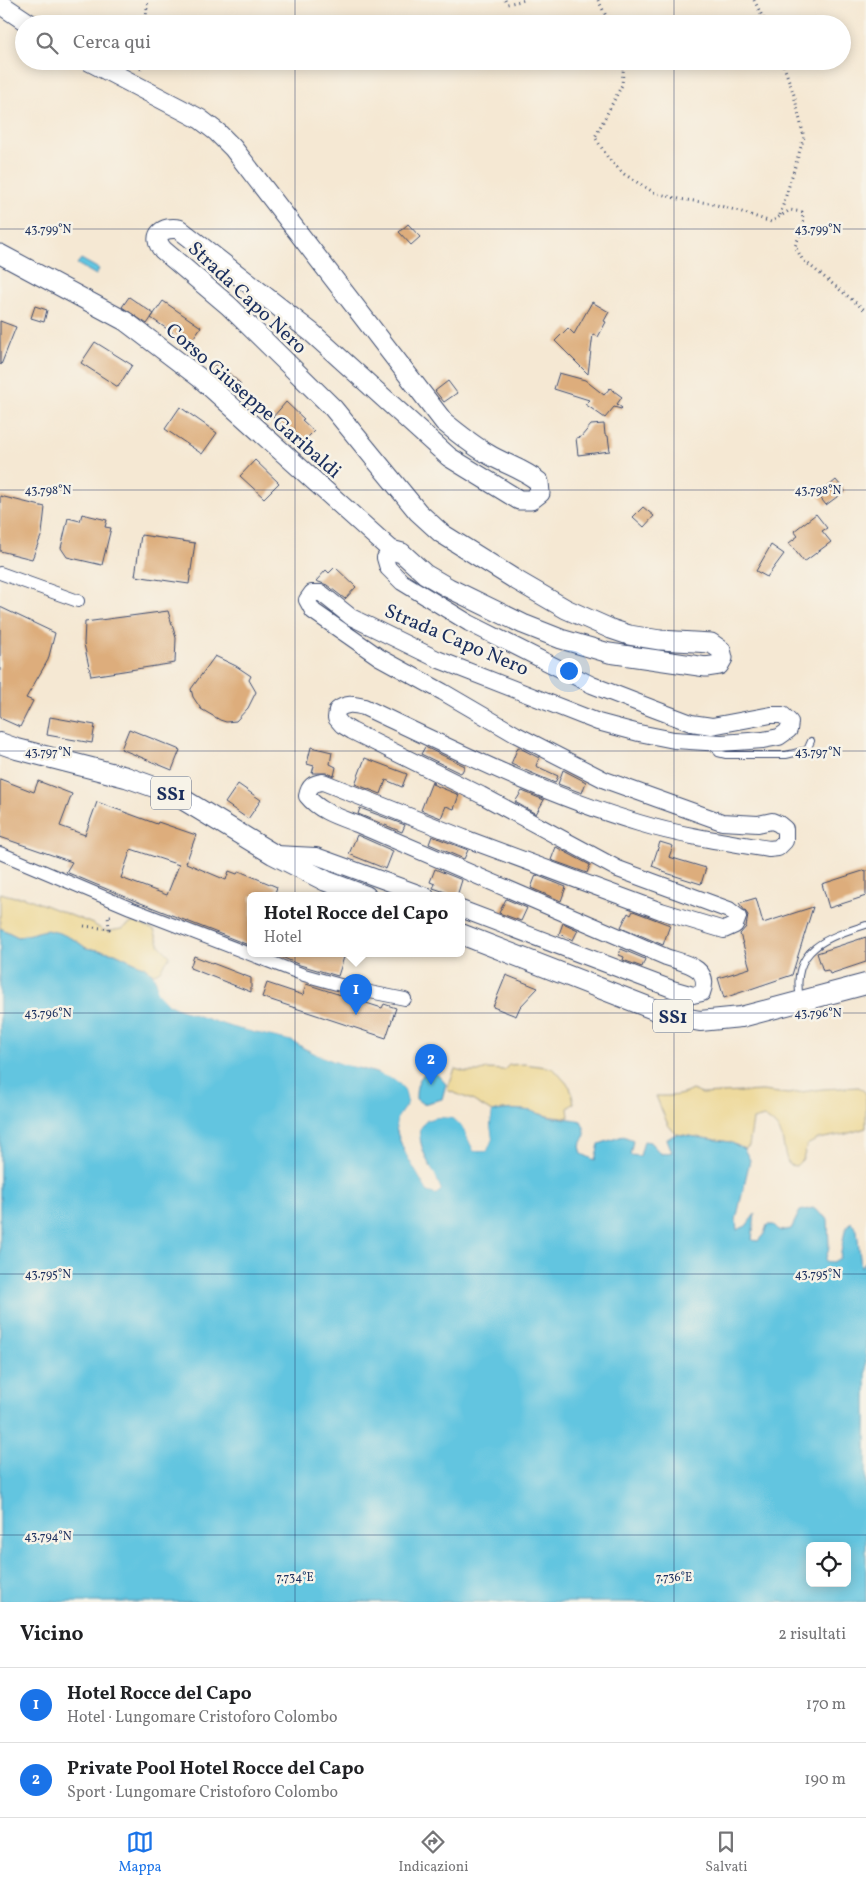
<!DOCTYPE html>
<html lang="it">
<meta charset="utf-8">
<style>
body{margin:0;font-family:Vollkorn,serif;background:#f6f6f6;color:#202124}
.controls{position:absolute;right:15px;bottom:15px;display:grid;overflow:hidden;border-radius:8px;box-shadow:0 2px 12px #0003}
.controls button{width:45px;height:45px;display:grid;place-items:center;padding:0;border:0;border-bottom:1px solid #e0e0e0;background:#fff;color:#202124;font:25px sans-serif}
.you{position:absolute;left:568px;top:670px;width:18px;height:18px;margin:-12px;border:4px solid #fff;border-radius:50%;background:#1a73e8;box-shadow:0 0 0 8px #1a73e833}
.badge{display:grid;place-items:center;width:32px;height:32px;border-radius:50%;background:#1a73e8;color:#fff;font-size:16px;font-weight:700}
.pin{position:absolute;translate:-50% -41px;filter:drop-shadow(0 1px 2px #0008)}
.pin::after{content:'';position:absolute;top:26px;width:18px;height:15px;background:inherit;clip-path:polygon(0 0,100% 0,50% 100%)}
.popup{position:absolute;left:247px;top:892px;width:218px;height:65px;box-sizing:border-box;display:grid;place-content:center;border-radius:8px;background:#fff;filter:drop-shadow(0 1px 4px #0005);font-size:16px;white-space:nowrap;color:#757577}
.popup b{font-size:19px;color:#202124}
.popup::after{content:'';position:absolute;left:50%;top:100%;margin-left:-10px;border:10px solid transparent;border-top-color:#fff}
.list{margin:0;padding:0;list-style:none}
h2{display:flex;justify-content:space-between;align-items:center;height:65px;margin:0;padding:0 20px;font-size:21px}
h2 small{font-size:16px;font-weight:400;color:#757577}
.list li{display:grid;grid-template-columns:32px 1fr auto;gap:15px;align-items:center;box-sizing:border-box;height:75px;padding:0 20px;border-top:1px solid #e0e0e0}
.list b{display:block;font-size:19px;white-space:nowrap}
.list p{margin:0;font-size:16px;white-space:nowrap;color:#757577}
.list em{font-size:16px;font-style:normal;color:#757577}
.icon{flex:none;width:28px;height:28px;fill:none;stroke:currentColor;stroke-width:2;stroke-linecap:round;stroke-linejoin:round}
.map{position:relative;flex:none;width:866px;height:1602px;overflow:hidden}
.search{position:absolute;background:#fff;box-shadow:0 2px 12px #0003;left:15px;right:15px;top:15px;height:55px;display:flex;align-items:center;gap:12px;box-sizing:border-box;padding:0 18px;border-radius:28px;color:#757577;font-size:19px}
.sheet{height:215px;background:#fff}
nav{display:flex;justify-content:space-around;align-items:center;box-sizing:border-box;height:70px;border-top:1px solid #e0e0e0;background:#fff;font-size:14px;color:#757577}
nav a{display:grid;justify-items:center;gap:2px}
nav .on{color:#1a73e8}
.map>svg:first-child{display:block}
</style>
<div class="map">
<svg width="866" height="1602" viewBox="0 0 866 1602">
<rect width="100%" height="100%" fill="#f7f3e8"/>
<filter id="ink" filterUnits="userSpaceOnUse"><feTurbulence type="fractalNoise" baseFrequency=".02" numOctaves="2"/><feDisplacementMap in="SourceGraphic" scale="10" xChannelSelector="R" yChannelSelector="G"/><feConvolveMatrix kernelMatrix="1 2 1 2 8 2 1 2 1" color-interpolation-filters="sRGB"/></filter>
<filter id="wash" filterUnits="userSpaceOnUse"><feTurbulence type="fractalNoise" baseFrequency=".0096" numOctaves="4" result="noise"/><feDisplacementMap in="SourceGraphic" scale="20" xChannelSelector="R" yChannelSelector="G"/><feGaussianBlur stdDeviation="1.12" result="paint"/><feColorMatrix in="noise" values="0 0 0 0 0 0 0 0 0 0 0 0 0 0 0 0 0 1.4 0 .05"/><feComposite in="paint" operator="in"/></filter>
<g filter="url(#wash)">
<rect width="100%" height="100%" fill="#f5e8d3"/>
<g fill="#eeda9e" stroke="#84847e">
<polygon points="0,893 15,897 24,897 93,924 103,930 110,931 121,929 134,922 154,930 160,946 170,956 160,970 153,974 145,967 115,953 86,948 75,940 30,935 18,937 0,928"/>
<path d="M524,1064L553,1068L570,1087L574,1103L568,1108L569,1117C555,1119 546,1115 533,1112C520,1108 505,1109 492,1112L472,1100L447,1090L455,1069L466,1072H478L487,1069L504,1070L509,1065Z"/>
<path d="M859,1087L866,1093V1128L846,1134L818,1139L807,1145L803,1159L796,1166L789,1165C779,1143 789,1132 764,1117L753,1120L749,1146L744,1149L730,1142L676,1134L668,1125L656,1096C669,1096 680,1097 692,1090L702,1094L762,1091L788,1094L823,1089Z"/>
</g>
<g fill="#62c5e0" stroke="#3e7a9f" fill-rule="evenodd">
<polygon points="81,259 99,269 96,275 77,264"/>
<path d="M0,928L18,937L46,930L60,933L75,940L86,948L115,953L145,967L153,974L157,982L158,992L168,1004L179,1009L232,1027L293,1041L305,1049L333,1061L384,1075L397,1081L405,1090L408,1103C405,1108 399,1114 397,1120C391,1136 420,1176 428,1192L436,1194L441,1190C433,1169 420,1153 419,1130L426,1120L438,1117L452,1118L462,1126L474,1151H487L492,1139L490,1125L492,1112C505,1109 518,1109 531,1111C539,1113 546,1117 554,1118C564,1119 570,1118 581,1121C587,1132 586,1136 580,1146L582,1154L595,1160L599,1144L623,1136L633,1140L630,1155L640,1156L644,1141L650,1142L661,1154L672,1152L667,1139L676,1134L730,1142L744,1149L750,1160L736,1220L737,1230L746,1226L755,1214L752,1240L758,1241L764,1234L767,1225H774L780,1231L791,1229L800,1211L813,1208L828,1219L829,1248L825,1261L833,1262L840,1258L845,1230L851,1222L857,1230L861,1267L866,1261V1602H0ZM810,1546H847V1583H810Z"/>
<path d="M430,1067L446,1084L442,1099L423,1104L416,1099C416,1082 419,1079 430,1067Z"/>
</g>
<polygon fill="#f5e8d3" points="155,973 159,981 160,991 169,1002 180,1007 233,1025 294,1039 319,1053 346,1062 371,1067 398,1080 407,1089 411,1103 400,1120 398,1126 415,1166 430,1190 435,1191 438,1189 433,1176 423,1160 417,1144 417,1129 425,1118 438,1115 453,1116 464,1124 475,1149 486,1149 490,1138 488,1125 490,1111 492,1112 490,1125 492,1139 487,1151 474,1151 462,1126 452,1118 438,1117 426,1120 419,1130 420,1144 425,1159 435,1175 441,1190 436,1194 428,1192 406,1154 396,1126 397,1119 408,1103 405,1090 397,1081 370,1070 345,1065 318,1055 293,1041 232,1027 179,1009 168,1004 157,992 157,982 153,974"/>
<g id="blocks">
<g fill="#ddad7c" fill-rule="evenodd">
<polygon points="408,224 420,237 411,245 399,232"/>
<polygon points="129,297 154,314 147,324 122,307"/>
<polygon points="163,301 201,327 189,344 151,318"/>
<polygon points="592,302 609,312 604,321 606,322 598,337 593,334 588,374 555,341 568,328 574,334"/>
<polygon points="35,306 47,310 44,322 31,318"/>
<polygon points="0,321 16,327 1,365 0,364"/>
<polygon points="95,342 132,365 118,387 81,363"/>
<polygon points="217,363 241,384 233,393 210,371"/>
<polygon points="559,373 585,380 604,395 610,388 622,397 617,404 622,408 621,409 614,407 605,418 585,404 589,400 554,389"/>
<polygon points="448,381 457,393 444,402 435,391"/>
<polygon points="286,402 304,419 302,420 314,431 302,443 273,417"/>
<polygon points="180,407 217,433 202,454 165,429"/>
<polygon points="604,424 605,435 608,436 610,451 578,455 576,438 581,437 591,425"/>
<polygon points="255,460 279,483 264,498 240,476"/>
<polygon points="836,480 845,491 826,505 818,495"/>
<polygon points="0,496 45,507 42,534 32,559 0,551"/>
<polygon points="643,507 654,516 644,527 633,517"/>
<polygon points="82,514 107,520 105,527 111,528 102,565 67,557 61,548 68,518 80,521"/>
<polygon points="816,514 827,528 822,531 831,542 804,562 789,543 798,536 794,531"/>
<polygon points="141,535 195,543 189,584 135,576"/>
<polygon points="771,545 784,554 767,577 756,571"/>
<polygon points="335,567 356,587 345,599 327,585 316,581 326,570 329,573"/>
<polygon points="0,607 55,633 48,660 26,698 33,701 20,727 0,718"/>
<polygon points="168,611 176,638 175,663 91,676 84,644 85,622"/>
<polygon points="215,656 236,666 251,676 249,680 256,692 248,708 236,721 226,722 220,720 201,709 193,697 191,689"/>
<polygon points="50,717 95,725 92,743 47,735"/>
<polygon points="129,729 180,750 172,770 121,749"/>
<polygon points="311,747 332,752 330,764 336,767 334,776 326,773 312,773 314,766 307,764"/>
<polygon points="425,747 465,766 462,772 460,773 421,754"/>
<polygon points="518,747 539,758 536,766 558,776 555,783 511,764"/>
<polygon points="365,758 407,774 402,787 386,780 381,794 355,784"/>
<polygon points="563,770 586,782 582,793 558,784"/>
<path d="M0,779L34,792L38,781L72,794L60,826L85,835L97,802L157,824L158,822L196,835L186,863L226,880L229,871L237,874L239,871L277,887L274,896H251V946L133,900L66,872L72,862L0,837ZM131,849L179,865L167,895L121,878Z"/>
<polygon points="432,782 434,783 432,784 459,795 454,809 446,806 441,818 421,810"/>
<polygon points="238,784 261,800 248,819 225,803"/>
<polygon points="522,791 544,800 536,814 515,802"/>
<polygon points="360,808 405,825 402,832 358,814"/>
<polygon points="357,835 393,851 386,869 349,854"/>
<polygon points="432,836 468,850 464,859 429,844"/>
<polygon points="660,842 673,846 669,857 706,868 701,884 663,872 662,870 652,866"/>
<polygon points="556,847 590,865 587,873 551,860"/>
<polygon points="435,869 462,880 457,896 433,888 435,884 430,882"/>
<polygon points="866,870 866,896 829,908 822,884"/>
<polygon points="536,875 566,887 561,901 531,888"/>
<polygon points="756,898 763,923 813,907 792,975 724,998 718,978 750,968 740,934 746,927 748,915 739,903"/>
<polygon points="506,899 527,908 521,921 499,913"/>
<polygon points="633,911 670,925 663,945 621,927 628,913 631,915"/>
<polygon points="563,923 578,930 573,940 559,934"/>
<polygon points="866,937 866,962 830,974 828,970 823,971 817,953"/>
<polygon points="621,949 645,959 642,967 623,960 624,957 619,955"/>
<polygon points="275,954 345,954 338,976 300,965"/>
<polygon points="194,956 251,978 251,992 190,968"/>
<polygon points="506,975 538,988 520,1007 516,1016 493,1007"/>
<polygon points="267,983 303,995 306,984 382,1008 384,1004 396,1008 386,1038 262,997"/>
</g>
</g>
</g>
<g filter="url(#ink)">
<use href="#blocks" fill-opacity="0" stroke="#3c4b70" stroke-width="1"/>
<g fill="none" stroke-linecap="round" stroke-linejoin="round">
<g stroke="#3c4b70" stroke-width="8">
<g id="service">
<polyline points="714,745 718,753 726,755 786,755 807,750 811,741"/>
<path d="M800,998C790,949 828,937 866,925"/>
</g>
</g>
<g stroke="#3c4b70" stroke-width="14">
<g id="minor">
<polyline points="0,573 78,601"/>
<polyline points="0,853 130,908 304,975 355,989 405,999"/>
</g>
</g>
<g stroke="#3c4b70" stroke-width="18">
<g id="tertiary">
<path d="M391,550L385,558L388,568L402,582L469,623L592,685L654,709L691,723L712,726L771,715H783L790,722L789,730L779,737L763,740L722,743L674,740L639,733L598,722L437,659L351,617L321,593H312L307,600L313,611L379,657L443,692L515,734L605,780L722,822L758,824L772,821L779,824L785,829V841L778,848L769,849C725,842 682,836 639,823C544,795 453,749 364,707C353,704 346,703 337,710L336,718L342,725L352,731L481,795L618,869L729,910L738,917L735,925L724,930L661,911L464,838L323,782C313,783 309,786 307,796C320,812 339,817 357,824L666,957C684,963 712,967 702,993L693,995L672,989L461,909"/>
<polyline points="276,854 316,856 426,896"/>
</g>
</g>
<g stroke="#3c4b70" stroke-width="21">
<g id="secondary">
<polyline points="0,4 30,24"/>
<path d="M0,254L125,321L200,378L391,550L402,553L425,574L449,588L523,624L561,639L609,653L706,667L719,665L723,658L721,650L711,643L660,640L629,635L611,629L566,609L516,580L441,533L418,512L333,408L229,306L163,250C150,235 164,226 179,229L311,332L449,457L519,500H531L540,493L539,482C524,469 504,464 488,454C472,445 458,433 444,422L233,148L217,132L200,119L89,61"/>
</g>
</g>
<g stroke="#3c4b70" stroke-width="22">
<g id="primary">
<polyline points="0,743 17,749 126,777 174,794 273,854 326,881 366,896"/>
<polyline points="461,934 661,1012 678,1017 700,1021 741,1017 866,984"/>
</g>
</g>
<g stroke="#3c4b70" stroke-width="3" stroke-dasharray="1 4" stroke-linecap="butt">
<polyline points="505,0 507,4 525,0"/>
<polyline points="598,0 610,24"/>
<polyline points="754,0 766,24"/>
<polyline points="145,24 148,0"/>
<polyline points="624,61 622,85 595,137 608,158 624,174 653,192 679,199 709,203 739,211 771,222 790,210 802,212 804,226 795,246 802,259 866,311"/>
<polyline points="141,70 142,61"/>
<polyline points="780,215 804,137 794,95 782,61"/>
<polyline points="84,926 109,929 108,916 111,916"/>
</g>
<use href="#service" stroke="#fff" stroke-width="6"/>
<use href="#minor" stroke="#fff" stroke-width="12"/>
<use href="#tertiary" stroke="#fff" stroke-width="16"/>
<use href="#secondary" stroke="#fff" stroke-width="19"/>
<use href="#primary" stroke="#fff" stroke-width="20"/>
</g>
</g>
<path fill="none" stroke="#1b2f5e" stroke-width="1" stroke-opacity="0.45" d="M295,0V24M674,0V24M295,61V1602M674,61V1602M0,229H866M0,490H866M0,751H866M0,1013H866M0,1274H866M0,1535H866"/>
<g text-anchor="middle" stroke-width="5" stroke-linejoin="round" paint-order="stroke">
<g fill="#f7f3e8" stroke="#5d6a87" stroke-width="1">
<rect x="151" y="776.5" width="40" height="33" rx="4"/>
<rect x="653" y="999.5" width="40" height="33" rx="4"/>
</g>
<g font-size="19" font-weight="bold" fill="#1b2f5e">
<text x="171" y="800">SS1</text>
<text x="673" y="1023">SS1</text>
</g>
<g font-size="20" fill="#1b2f5e" stroke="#f7f3e8">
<text transform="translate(248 297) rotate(43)" y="7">Strada Capo Nero</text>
<text transform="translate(254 400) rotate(41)" y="7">Corso Giuseppe Garibaldi</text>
<text transform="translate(457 639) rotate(23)" y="7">Strada Capo Nero</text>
</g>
</g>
<g font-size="12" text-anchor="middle" fill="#1b2f5e" stroke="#f7f3e8" stroke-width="5" stroke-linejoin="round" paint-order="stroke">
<text x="48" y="233">43.799°N</text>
<text x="818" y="233">43.799°N</text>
<text x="48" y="494">43.798°N</text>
<text x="818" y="494">43.798°N</text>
<text x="48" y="756">43.797°N</text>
<text x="818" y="756">43.797°N</text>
<text x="48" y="1017">43.796°N</text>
<text x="818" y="1017">43.796°N</text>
<text x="48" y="1278">43.795°N</text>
<text x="818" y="1278">43.795°N</text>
<text x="48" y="1540">43.794°N</text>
<text x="295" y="1581">7.734°E</text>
<text x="674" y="1581">7.736°E</text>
</g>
</svg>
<div class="controls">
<button><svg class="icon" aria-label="locate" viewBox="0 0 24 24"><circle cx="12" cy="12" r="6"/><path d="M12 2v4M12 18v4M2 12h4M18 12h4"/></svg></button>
</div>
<div class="you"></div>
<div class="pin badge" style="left:356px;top:1015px">1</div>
<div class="popup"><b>Hotel Rocce del Capo</b>Hotel</div>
<div class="pin badge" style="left:431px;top:1085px">2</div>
<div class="search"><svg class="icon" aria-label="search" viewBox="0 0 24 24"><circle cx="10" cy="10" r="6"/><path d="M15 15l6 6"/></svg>Cerca qui</div>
</div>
<section class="sheet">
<h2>Vicino<small>2 risultati</small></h2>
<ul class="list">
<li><span class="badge">1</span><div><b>Hotel Rocce del Capo</b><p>Hotel · Lungomare Cristoforo Colombo</p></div><em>170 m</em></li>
<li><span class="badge">2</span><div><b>Private Pool Hotel Rocce del Capo</b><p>Sport · Lungomare Cristoforo Colombo</p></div><em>190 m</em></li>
</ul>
</section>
<nav>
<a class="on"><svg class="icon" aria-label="map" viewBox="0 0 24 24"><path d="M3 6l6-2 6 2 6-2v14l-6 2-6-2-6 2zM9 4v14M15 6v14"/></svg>Mappa</a>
<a><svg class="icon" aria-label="directions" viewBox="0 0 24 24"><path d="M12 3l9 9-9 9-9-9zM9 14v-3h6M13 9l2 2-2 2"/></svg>Indicazioni</a>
<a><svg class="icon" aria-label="saved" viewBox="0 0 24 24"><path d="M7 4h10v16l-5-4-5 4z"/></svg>Salvati</a>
</nav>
